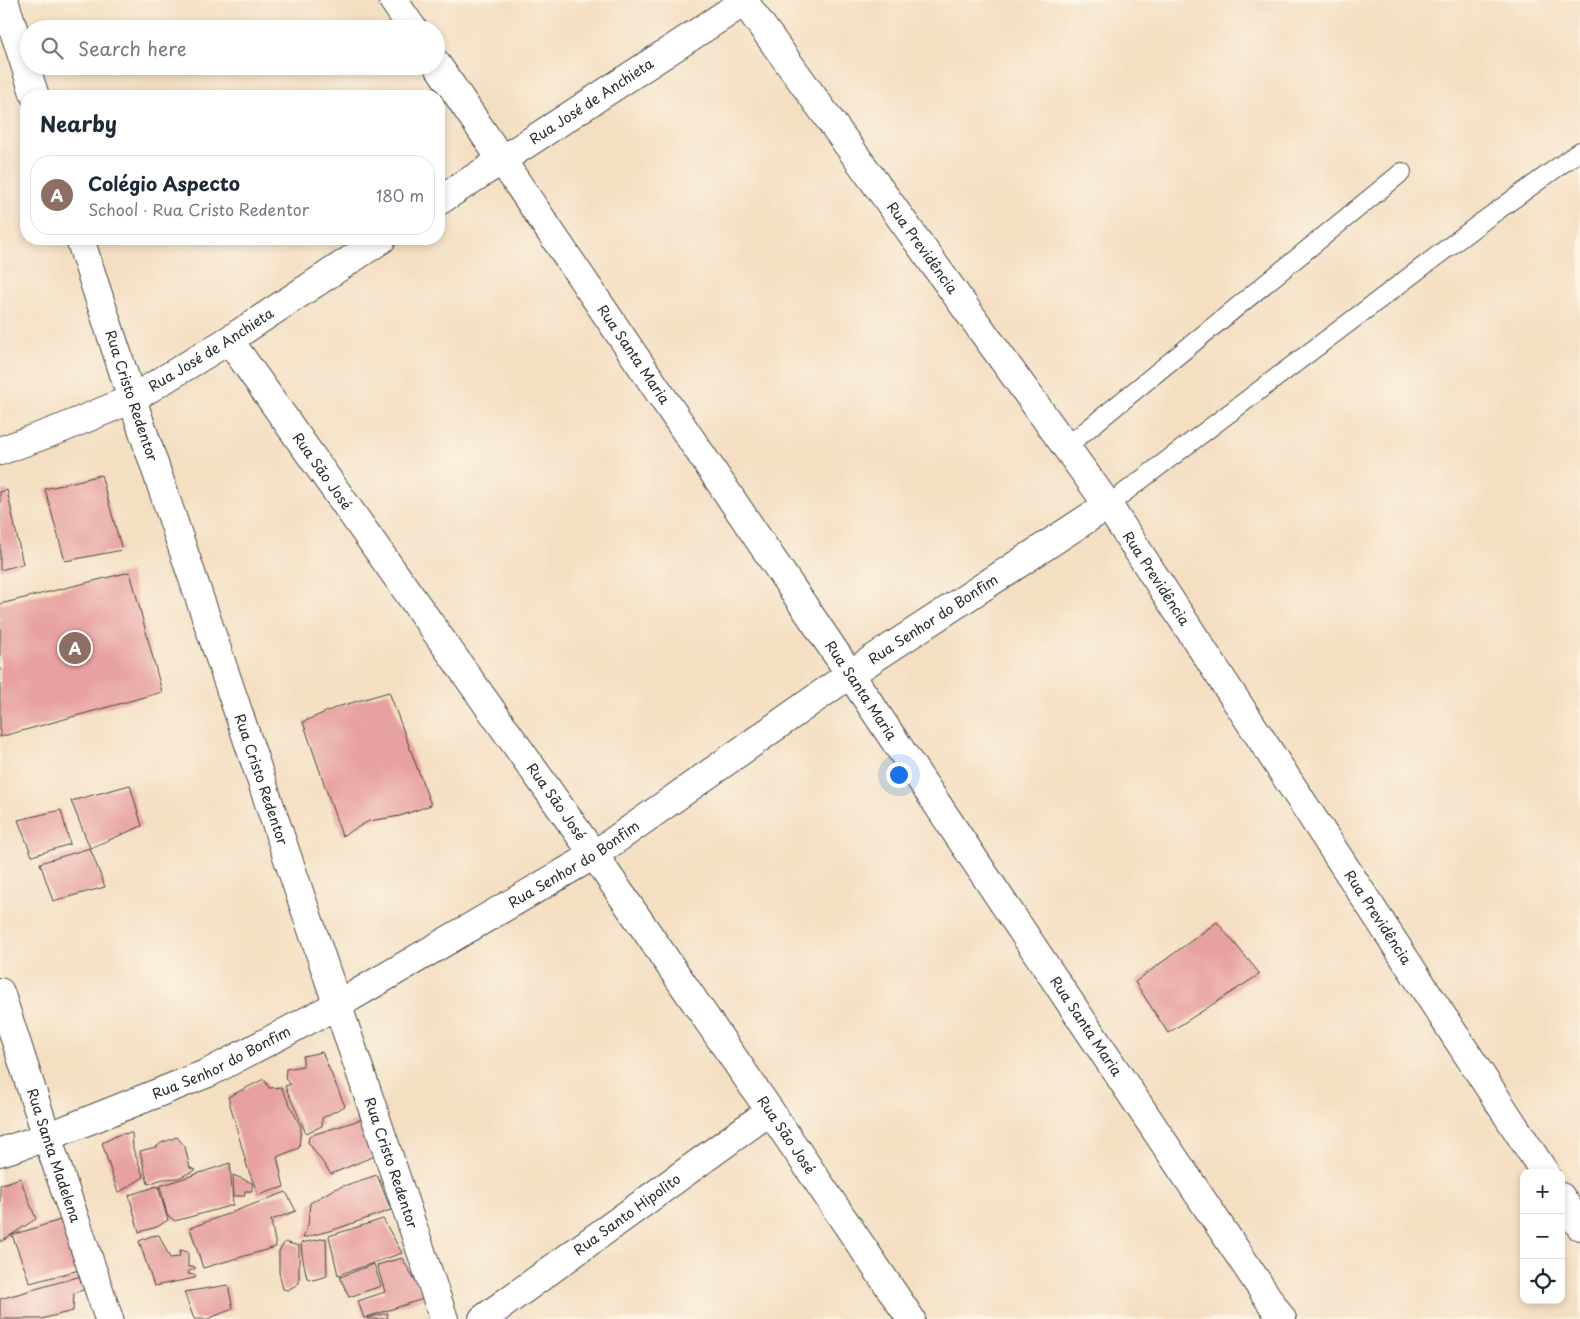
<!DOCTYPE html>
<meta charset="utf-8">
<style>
body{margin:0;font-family:"Playpen Sans",sans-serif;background:#f6f6f7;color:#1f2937}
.controls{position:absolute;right:15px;bottom:15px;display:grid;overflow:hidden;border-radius:10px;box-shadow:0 2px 8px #0003}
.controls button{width:45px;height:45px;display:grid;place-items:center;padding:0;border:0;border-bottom:1px solid #e0e1e3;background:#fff;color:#1f2937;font:25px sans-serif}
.you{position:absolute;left:898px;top:774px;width:18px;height:18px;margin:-12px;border:4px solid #fff;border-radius:50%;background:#1a73e8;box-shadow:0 0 0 8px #1a73e833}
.badge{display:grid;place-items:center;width:32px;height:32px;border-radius:50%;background:#d1495b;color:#fff;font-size:16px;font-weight:700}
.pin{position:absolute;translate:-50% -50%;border:2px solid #fff;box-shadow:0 1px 5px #0006}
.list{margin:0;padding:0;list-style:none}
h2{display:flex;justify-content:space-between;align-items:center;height:65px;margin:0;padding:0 20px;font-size:21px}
h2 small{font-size:16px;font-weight:400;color:#747a83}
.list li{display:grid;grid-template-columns:32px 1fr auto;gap:15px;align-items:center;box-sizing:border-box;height:80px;margin:0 10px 10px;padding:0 10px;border:1px solid #e0e1e3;border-radius:20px}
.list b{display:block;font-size:19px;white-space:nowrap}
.list p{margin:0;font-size:16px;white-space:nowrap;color:#747a83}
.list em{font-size:16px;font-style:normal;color:#747a83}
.icon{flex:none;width:28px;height:28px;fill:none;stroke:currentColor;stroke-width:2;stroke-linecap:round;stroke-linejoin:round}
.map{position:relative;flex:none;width:1580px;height:1319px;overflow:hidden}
.search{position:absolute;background:#fff;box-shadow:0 2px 8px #0003;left:20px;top:20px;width:425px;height:55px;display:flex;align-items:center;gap:12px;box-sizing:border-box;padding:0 18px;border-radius:28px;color:#747a83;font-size:19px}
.panel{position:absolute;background:#fff;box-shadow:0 2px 8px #0003;left:20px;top:90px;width:425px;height:155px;border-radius:20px}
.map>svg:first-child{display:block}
</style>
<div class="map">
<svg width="1580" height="1319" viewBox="0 0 1580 1319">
<rect width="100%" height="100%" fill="#fcf5e5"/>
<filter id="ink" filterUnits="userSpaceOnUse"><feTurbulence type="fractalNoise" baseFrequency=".02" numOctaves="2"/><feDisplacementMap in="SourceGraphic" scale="10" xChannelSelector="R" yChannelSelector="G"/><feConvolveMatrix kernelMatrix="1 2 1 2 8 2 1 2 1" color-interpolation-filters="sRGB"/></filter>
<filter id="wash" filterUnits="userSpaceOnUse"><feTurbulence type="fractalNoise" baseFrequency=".0096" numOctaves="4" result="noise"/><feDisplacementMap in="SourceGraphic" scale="20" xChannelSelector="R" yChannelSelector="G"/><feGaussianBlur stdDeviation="1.12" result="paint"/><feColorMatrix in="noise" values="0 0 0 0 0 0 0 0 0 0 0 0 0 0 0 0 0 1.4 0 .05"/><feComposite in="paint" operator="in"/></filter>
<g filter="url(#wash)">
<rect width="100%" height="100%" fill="#f4dfc2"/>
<g id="blocks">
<g fill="#e7a1a0">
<polygon points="101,475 122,550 65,561 45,489"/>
<polygon points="7,490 23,564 0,570 0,492"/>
<polygon points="130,572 162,692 0,737 0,604"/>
<polygon points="389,692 431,805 400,816 369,821 342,836 303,722 337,707"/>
<polygon points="130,785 142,826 90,848 71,801"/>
<polygon points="61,810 70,844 32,856 18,820"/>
<polygon points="90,848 105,887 53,901 40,863"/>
<polygon points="1217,922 1260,974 1168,1033 1135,982"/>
<polygon points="322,1052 345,1106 322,1118 322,1126 306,1133 285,1086 291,1084 285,1079 286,1069 303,1066 303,1056"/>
<polygon points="264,1079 269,1088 281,1087 301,1127 299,1148 277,1157 284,1187 258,1195 247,1166 228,1097"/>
<polygon points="366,1118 377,1155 331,1174 308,1142 309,1136"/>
<polygon points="132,1133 133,1149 144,1177 118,1193 102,1143 120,1134"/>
<polygon points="177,1137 185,1147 190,1168 196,1170 178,1178 163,1179 148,1184 140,1151 156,1147 161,1143"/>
<polygon points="230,1163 233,1205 175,1221 167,1215 160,1186"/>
<polygon points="233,1175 252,1183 252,1191 245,1191 244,1196 234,1196"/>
<polygon points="377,1175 391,1210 336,1229 303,1238 308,1225 310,1203 334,1189"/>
<polygon points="20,1178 36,1219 0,1242 0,1185"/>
<polygon points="158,1186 168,1220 157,1227 139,1232 129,1195"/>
<polygon points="286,1192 296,1211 271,1220 276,1247 203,1268 190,1228"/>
<polygon points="67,1218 83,1269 30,1283 12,1235"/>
<polygon points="383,1219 402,1253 338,1275 329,1236"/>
<polygon points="159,1235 170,1258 179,1257 180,1250 188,1252 188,1267 195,1267 195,1269 189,1271 188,1274 195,1275 195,1278 154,1286 139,1241 151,1236"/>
<polygon points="326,1238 327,1276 313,1280 307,1278 302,1255 301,1243"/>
<polygon points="285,1242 299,1246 299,1283 288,1290 283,1289 279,1272 279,1251"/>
<polygon points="402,1258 426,1298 364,1318 358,1301 385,1292 377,1265"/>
<polygon points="374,1264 381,1286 349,1297 340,1277"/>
<polygon points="85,1275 89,1288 74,1293 73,1311 41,1319 0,1319 0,1299"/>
<polygon points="228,1285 233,1309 207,1319 194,1319 184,1292"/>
<polygon points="388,1313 387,1319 367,1319 367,1318"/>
</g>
</g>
</g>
<g filter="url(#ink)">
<use href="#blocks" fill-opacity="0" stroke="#494642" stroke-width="1"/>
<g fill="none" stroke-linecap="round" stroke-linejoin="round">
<g stroke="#494642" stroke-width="20">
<g id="service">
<polyline points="1066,447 1402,172"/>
<polyline points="1108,505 1483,221 1580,151"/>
</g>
</g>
<g stroke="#494642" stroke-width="30">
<g id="minor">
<polyline points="4,0 35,96"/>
<polyline points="393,0 413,29"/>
<path id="s1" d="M743,0L1108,505L1545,1173"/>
<path id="s2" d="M436,63L850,674L1282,1319"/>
<path id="s3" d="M439,201L744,2"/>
<path id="s4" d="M80,239L132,399L444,1319"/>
<path id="s5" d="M229,340L594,855L770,1111L911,1319"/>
<path id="s6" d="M0,451L63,428L132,399L229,340L382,239"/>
<path id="s7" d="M0,992L47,1137L109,1319"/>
<path id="s8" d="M0,1152L47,1137L208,1073L339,1004L594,855L850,674L1108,505"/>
<polyline points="1561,1197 1580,1226"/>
<path id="s9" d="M483,1319L770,1111"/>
</g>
</g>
<use href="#service" stroke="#fff" stroke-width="18"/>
<use href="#minor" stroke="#fff" stroke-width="28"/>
</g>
</g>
<g text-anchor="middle" stroke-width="4.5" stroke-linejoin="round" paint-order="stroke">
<g font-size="14" fill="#2b2b2b" stroke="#fcf5e5">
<text dy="5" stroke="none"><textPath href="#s3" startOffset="182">Rua José de Anchieta</textPath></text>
<text dy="5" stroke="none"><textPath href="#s1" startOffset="306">Rua Previdência</textPath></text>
<text dy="5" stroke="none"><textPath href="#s6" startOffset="235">Rua José de Anchieta</textPath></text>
<text dy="5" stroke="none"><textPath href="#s2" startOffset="352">Rua Santa Maria</textPath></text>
<text dy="5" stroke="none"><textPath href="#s4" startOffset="165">Rua Cristo Redentor</textPath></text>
<text dy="5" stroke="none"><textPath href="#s5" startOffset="161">Rua São José</textPath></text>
<text dy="5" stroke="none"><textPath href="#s1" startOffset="711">Rua Previdência</textPath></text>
<text dy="5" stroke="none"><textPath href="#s8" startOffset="1079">Rua Senhor do Bonfim</textPath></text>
<text dy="5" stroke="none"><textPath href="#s2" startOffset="758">Rua Santa Maria</textPath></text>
<text dy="5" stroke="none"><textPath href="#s4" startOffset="570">Rua Cristo Redentor</textPath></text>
<text dy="5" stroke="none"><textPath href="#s5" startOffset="566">Rua São José</textPath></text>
<text dy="5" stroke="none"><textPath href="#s8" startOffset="644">Rua Senhor do Bonfim</textPath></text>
<text dy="5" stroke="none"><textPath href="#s1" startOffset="1116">Rua Previdência</textPath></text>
<text dy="5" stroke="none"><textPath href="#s2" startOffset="1162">Rua Santa Maria</textPath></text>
<text dy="5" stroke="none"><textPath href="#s8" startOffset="239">Rua Senhor do Bonfim</textPath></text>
<text dy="5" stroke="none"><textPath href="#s5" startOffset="971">Rua São José</textPath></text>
<text dy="5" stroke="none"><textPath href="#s7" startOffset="172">Rua Santa Madelena</textPath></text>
<text dy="5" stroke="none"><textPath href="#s4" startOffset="975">Rua Cristo Redentor</textPath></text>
<text dy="5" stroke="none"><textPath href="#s9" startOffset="178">Rua Santo Hipolito</textPath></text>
</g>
</g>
</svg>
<div class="controls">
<button>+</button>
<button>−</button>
<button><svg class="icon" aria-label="locate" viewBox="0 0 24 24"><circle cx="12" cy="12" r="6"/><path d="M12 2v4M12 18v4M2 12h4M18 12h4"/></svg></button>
</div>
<div class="you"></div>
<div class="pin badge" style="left:75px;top:648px;background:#8d6e63">A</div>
<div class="search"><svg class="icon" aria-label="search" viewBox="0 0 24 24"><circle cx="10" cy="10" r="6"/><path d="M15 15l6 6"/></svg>Search here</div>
<section class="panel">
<h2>Nearby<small></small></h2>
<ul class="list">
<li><span class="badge" style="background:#8d6e63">A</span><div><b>Colégio Aspecto</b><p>School · Rua Cristo Redentor</p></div><em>180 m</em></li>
</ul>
</section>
</div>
